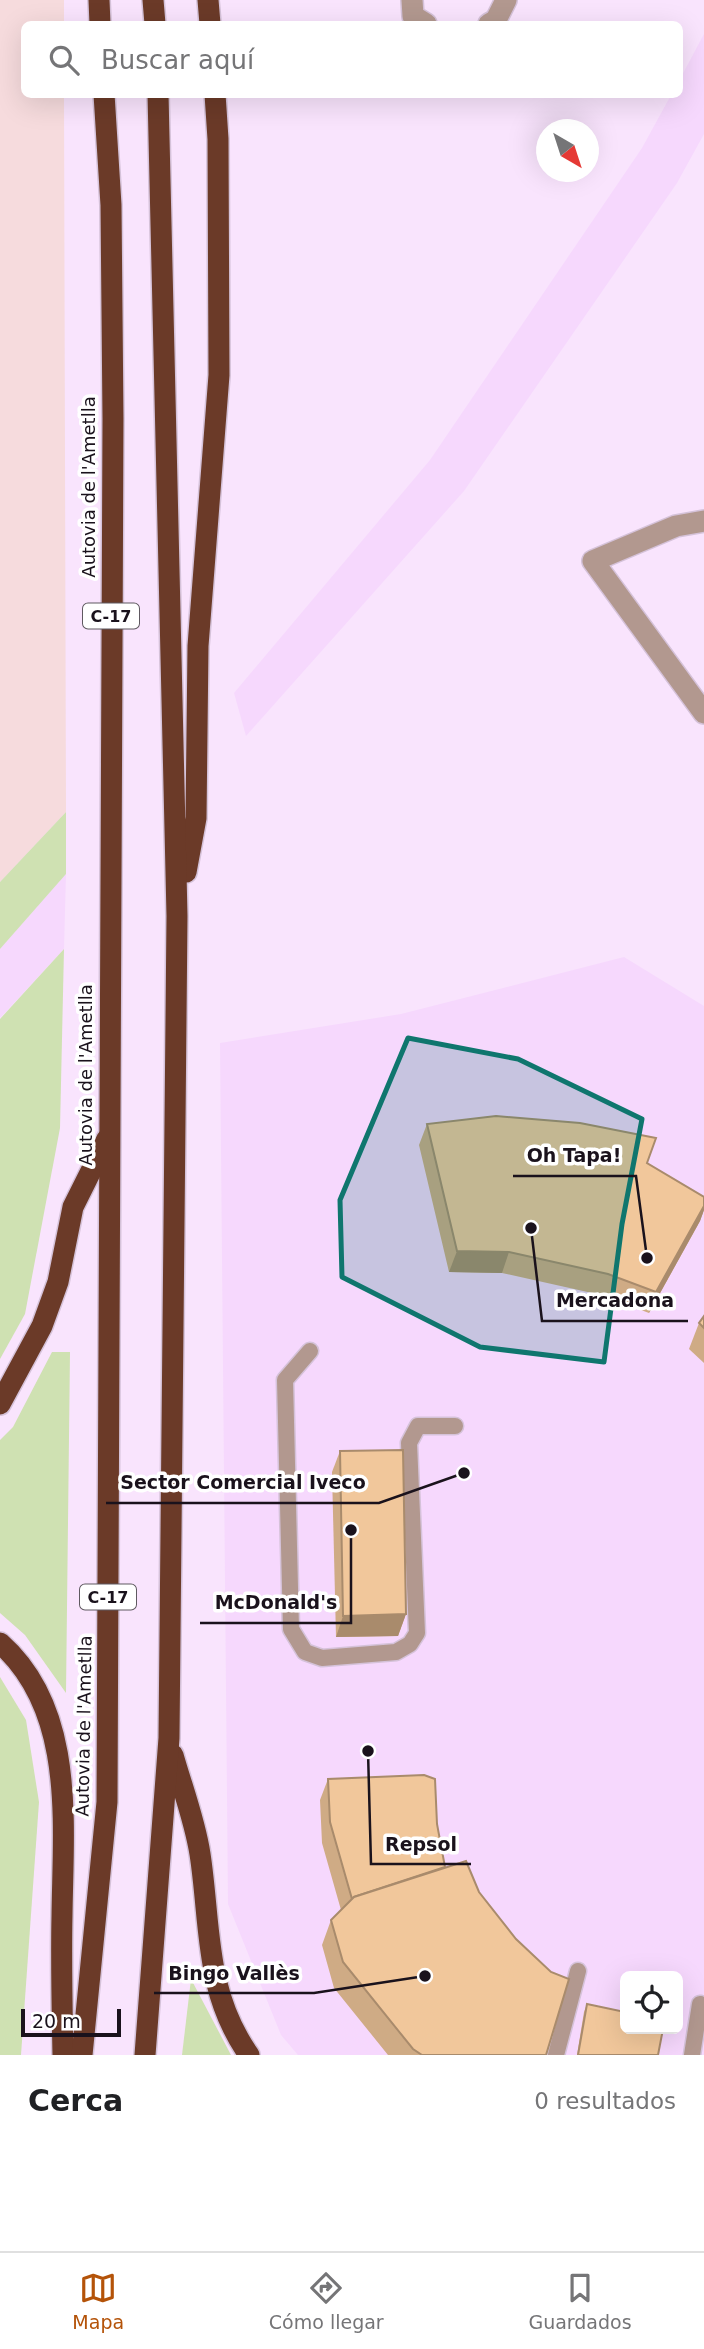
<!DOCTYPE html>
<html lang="es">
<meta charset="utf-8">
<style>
body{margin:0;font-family:"DejaVu Sans",sans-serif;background:#f2f2f2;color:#202124}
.controls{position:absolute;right:21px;bottom:21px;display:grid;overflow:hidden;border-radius:10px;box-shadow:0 7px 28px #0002}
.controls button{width:63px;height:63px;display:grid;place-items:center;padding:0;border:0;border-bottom:2px solid #e0e0e0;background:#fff;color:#202124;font:35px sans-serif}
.compass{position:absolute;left:536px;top:119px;width:63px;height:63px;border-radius:50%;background:#fff;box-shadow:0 7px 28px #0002;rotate:141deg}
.scale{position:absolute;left:21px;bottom:18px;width:100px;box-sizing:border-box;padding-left:7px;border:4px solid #1a121c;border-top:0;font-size:19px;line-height:24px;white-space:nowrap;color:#1a121c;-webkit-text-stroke:5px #fff;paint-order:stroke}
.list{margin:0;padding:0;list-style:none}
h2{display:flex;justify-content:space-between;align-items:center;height:91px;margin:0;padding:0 28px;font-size:30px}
h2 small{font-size:23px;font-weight:400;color:#757577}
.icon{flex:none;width:38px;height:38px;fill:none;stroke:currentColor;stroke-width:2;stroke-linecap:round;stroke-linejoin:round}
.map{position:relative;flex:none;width:704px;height:2055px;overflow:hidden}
.search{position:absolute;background:#fff;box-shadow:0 7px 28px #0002;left:21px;right:21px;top:21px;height:77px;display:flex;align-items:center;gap:18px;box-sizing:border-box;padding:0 24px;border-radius:10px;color:#757577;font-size:26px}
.sheet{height:196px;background:#fff}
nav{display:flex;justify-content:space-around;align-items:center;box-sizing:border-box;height:98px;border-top:2px solid #e0e0e0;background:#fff;font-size:19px;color:#757577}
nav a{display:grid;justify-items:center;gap:4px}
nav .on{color:#b45309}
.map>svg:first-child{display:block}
</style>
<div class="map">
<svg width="704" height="2055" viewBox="0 0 704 2055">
<rect width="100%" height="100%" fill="#f9e4fd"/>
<g fill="#f6d8fd" fill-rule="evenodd">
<polygon points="704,34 704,134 677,183 464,491 246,736 234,693 430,460 642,148 671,95 680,94 680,79"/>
<polygon points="66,874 64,949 0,1018 0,949"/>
<path d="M624,957L704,1006V2055H298L281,2035L228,1904L220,1043L401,1014ZM625,1976H678V2029H625Z"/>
</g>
<polygon fill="#f6dbdd" points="0,0 64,0 64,24 24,24 24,94 64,95 66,812 0,882"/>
<g fill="#cfe1b2">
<polygon points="66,812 66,874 0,949 0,882"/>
<polygon points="64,949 60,1128 25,1314 0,1359 0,1019"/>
<polygon points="52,1352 70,1352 66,1693 25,1635 0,1613 0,1440 13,1427"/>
<polygon points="0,1677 26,1720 39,1802 21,2055 0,2055"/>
<polygon points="191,1979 231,2055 182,2055"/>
</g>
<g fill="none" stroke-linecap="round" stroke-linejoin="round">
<g stroke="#d5c2d9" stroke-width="19">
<g id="lane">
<polyline points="310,1351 285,1380 291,1629 305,1652 322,1658 396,1652 410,1644 417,1633 409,1443 418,1426 455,1426"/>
<polyline points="556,2055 578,1971"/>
<polyline points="692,2055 700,2004"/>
</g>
</g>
<g stroke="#d5c2d9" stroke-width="24">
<g id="street">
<polyline points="412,0 413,16 426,24"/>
<polyline points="489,24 496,20 506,0"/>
<polyline points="704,521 676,526 593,561 704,713"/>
</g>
</g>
<g stroke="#d5c2d9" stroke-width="24">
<g id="highway">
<polyline points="99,0 100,24"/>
<polyline points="153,0 155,24"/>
<polyline points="208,0 210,24"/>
<polyline points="186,872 196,818 198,646 219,375 218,139 215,94"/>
<polyline points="0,1404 42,1326 58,1282 73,1207 107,1139"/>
<path d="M0,1643C76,1710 63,1824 62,1916C61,1962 62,2008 63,2055"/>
<path d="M173,1755C182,1787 195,1821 200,1854C211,1926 204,1991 249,2055"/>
<polyline points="82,2055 107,1802 113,418 111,205 104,94"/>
<polyline points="145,2055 169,1738 177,916 158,94"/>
</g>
</g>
<use href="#lane" stroke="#b2988f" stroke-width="16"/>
<use href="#street" stroke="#b2988f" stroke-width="21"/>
<use href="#highway" stroke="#6b3a28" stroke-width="21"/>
</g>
<g fill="#cfab85">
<polygon points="427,1124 647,1163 704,1197 704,1210 700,1221 649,1313 601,1295 502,1273 449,1272 419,1145"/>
<polygon points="704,1316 704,1363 689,1349 699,1323"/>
<polygon points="340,1451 406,1614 398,1636 336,1637 332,1472"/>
<polygon points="328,1779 437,1824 445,1867 546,2055 388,2055 334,1988 322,1945 331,1920 341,1910 322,1843 320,1800"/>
<polygon points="587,2004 658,2055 577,2055 584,2012"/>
</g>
<g fill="#a98b6c">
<polygon points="704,1206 704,1210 700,1221 649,1313 656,1292"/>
<polygon points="457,1251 509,1252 502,1273 449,1272"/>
<polygon points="406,1614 398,1636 336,1637 343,1616"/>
</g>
<g fill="#f1c79b" stroke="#a98b6c" stroke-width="2">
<polygon points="496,1116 580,1123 656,1138 647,1163 704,1197 704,1206 656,1292 608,1274 509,1252 457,1251 427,1124"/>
<polygon points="704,1316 704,1328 699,1323"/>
<polygon points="403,1450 406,1614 343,1616 340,1451"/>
<polygon points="424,1775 435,1779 437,1824 445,1867 354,1897 352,1899 330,1822 328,1779"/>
<polygon points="466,1861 479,1892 516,1939 551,1972 569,1979 546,2055 422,2055 413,2049 343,1962 331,1920 354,1897"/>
<polygon points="587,2004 625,2012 625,2029 663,2029 658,2055 578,2055"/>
</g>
<path fill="#0f766e" fill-opacity="0.2" stroke="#0f766e" stroke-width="5" stroke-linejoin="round" d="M408,1038L518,1059L642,1119L622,1224L604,1362L480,1347L342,1277L340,1200Z"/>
<g text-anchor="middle" stroke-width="7" stroke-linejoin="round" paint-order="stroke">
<g fill="#fff" stroke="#5f5960" stroke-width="2">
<rect x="83" y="603.5" width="56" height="25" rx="5"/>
<rect x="80" y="1584.5" width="56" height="25" rx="5"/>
</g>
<g font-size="16" font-weight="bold" fill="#1a121c">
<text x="111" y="622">C-17</text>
<text x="108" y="1603">C-17</text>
</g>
<g font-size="18" fill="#1a121c" stroke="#fff">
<text transform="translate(89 487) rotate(-90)" y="6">Autovia de l'Ametlla</text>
<text transform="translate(86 1075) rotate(-90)" y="6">Autovia de l'Ametlla</text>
<text transform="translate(84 1726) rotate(-89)" y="6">Autovia de l'Ametlla</text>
</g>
</g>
<path fill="none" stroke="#1a121c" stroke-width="2.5" d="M647 1258L636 1176H513M531 1228L542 1321H688M464 1473L379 1503H106M351 1530L351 1623H200M368 1751L371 1864H471M425 1976L314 1993H154"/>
<g fill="#1a121c" stroke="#fff" stroke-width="2.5">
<circle cx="647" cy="1258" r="7"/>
<circle cx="531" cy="1228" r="7"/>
<circle cx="464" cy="1473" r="7"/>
<circle cx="351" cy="1530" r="7"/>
<circle cx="368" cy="1751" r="7"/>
<circle cx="425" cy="1976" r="7"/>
</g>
<g font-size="19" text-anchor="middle" font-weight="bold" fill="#1a121c" stroke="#fff" stroke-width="7" stroke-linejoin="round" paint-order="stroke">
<text x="574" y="1162">Oh Tapa!</text>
<text x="615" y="1307">Mercadona</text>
<text x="243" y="1489">Sector Comercial Iveco</text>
<text x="276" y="1609">McDonald's</text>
<text x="421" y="1851">Repsol</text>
<text x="234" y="1980">Bingo Vallès</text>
</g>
</svg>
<div class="controls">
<button><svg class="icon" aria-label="locate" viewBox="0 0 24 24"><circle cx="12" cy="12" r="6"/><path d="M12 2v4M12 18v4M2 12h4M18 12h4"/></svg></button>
</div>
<svg class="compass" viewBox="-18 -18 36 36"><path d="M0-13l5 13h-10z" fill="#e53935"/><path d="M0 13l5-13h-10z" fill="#757577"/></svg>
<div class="scale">20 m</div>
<div class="search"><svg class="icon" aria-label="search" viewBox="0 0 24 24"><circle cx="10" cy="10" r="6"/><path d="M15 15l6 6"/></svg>Buscar aquí</div>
</div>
<section class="sheet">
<h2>Cerca<small>0 resultados</small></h2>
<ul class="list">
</ul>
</section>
<nav>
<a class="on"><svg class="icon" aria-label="map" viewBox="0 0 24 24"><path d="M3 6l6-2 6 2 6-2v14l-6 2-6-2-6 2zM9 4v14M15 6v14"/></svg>Mapa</a>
<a><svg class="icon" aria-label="directions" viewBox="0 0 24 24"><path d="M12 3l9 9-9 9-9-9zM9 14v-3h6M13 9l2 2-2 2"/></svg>Cómo llegar</a>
<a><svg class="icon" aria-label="saved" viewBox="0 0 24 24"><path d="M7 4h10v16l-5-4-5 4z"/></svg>Guardados</a>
</nav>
